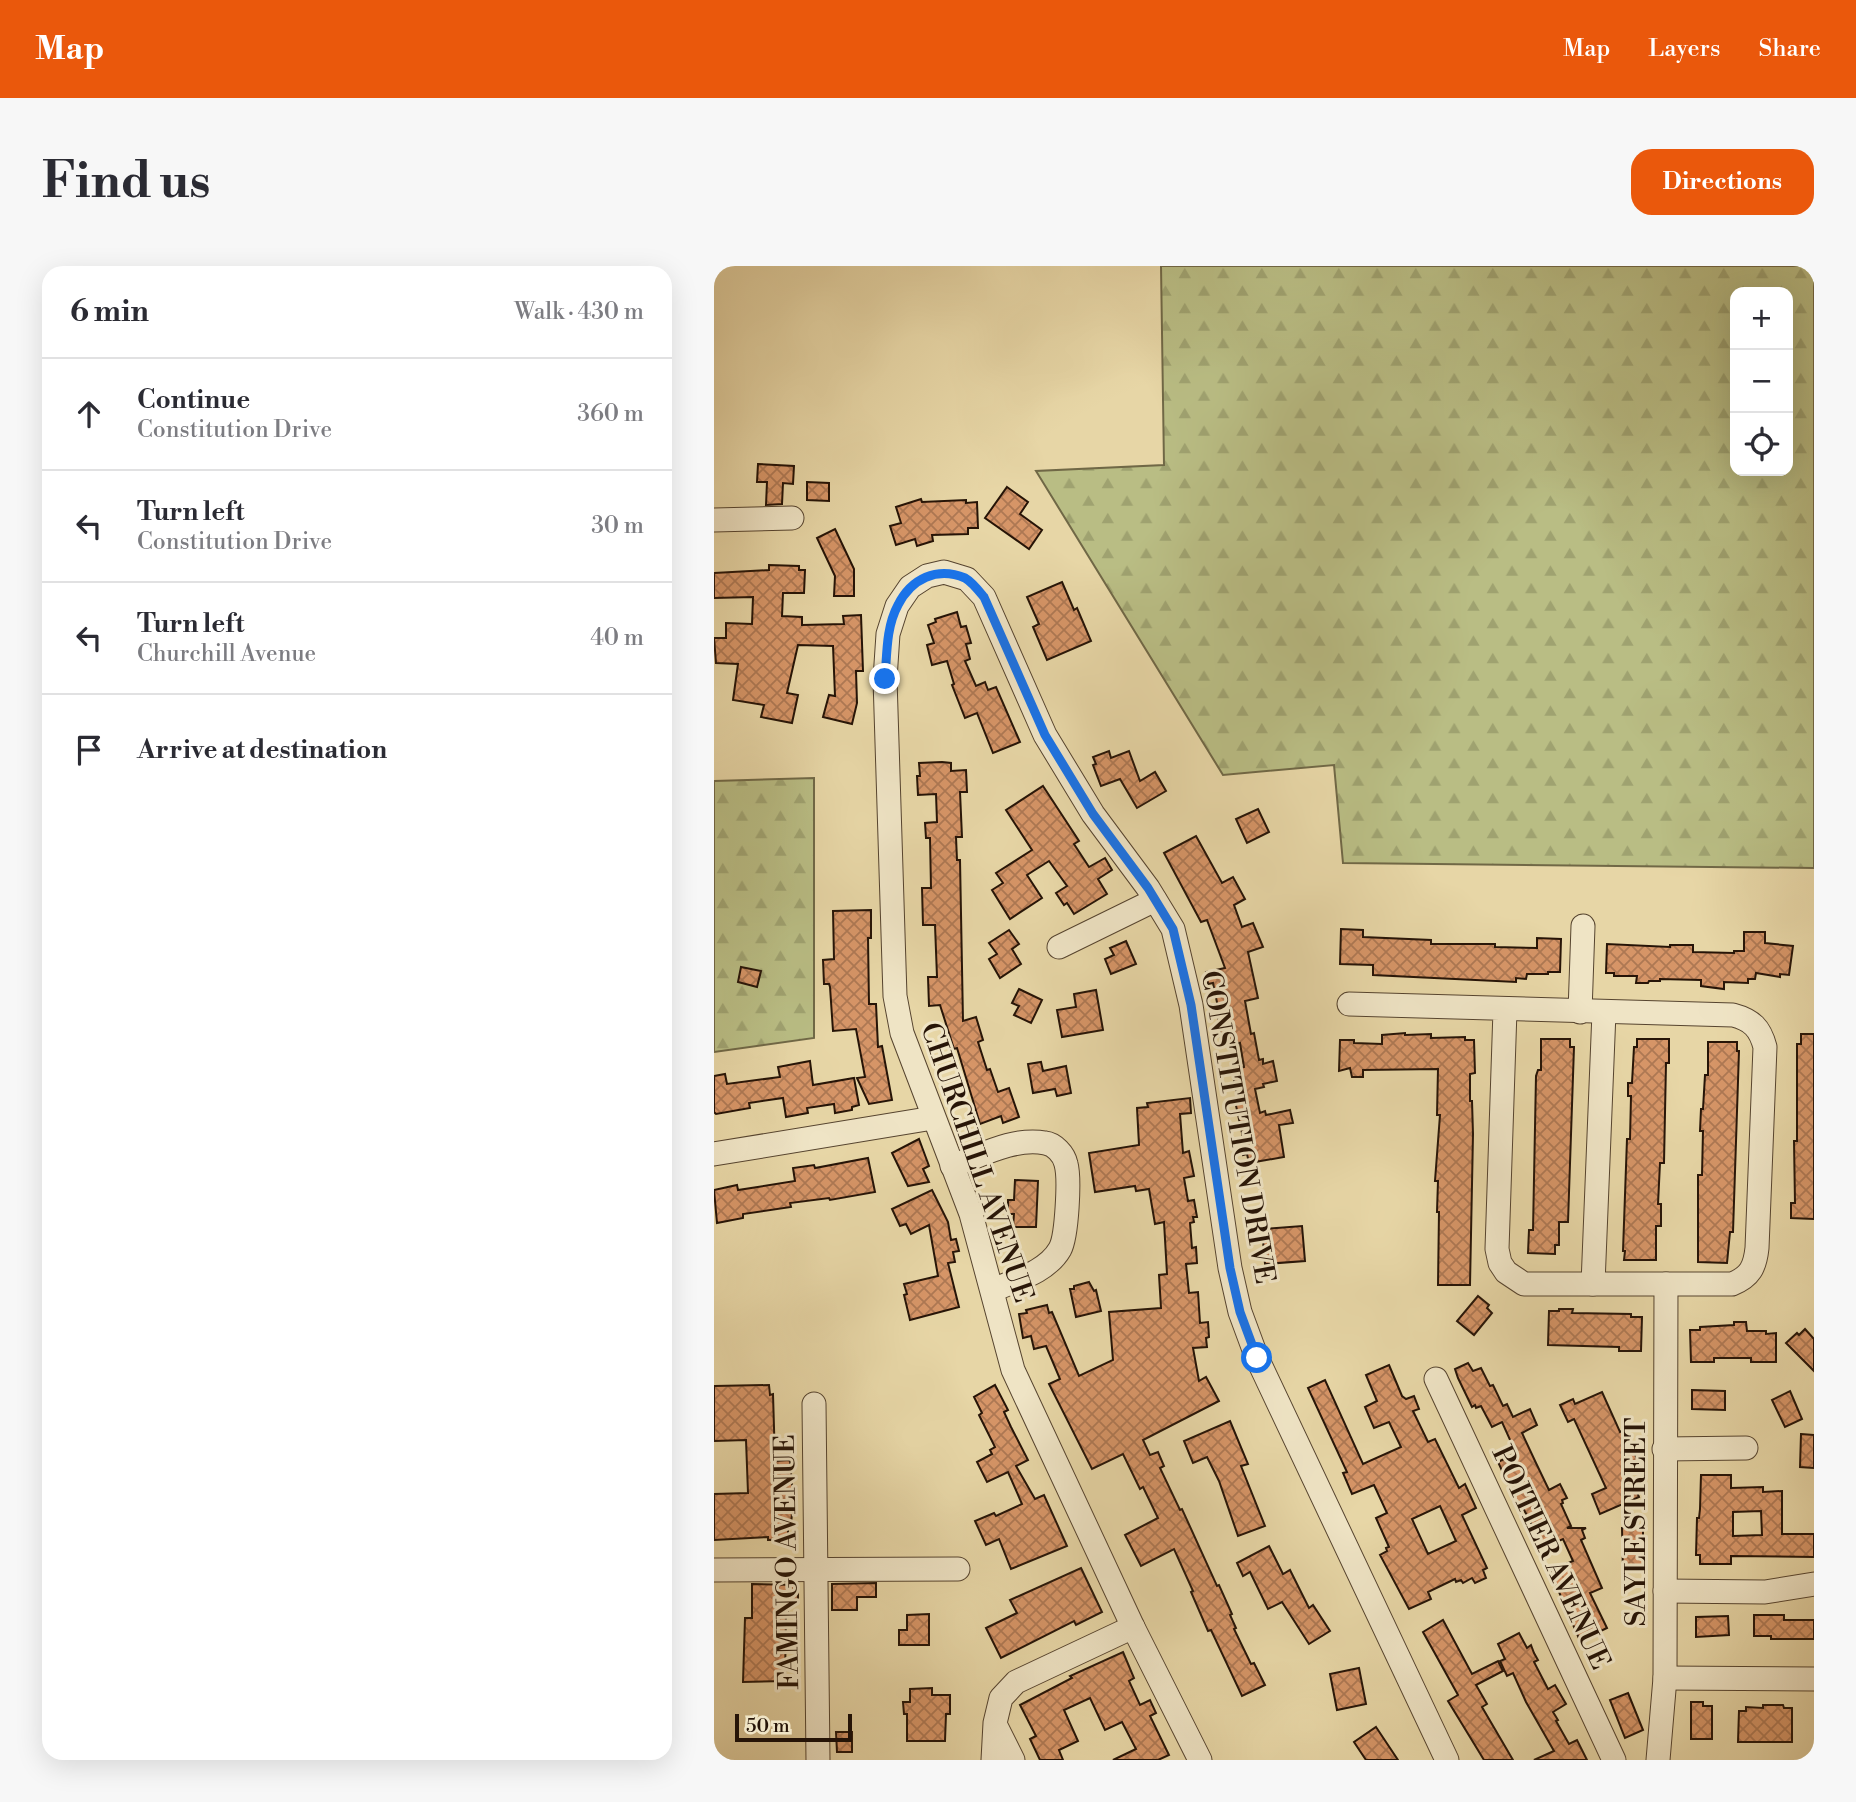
<!DOCTYPE html>
<meta charset="utf-8">
<style>
body{margin:0;font-family:"Libre Bodoni",serif;background:#f7f7f7;color:#2b2b33}
.controls{position:absolute;right:21px;top:21px;display:grid;overflow:hidden;border-radius:14px;box-shadow:0 7px 28px #0002}
.controls button{width:63px;height:63px;display:grid;place-items:center;padding:0;border:0;border-bottom:2px solid #e1e1e2;background:#fff;color:#2b2b33;font:35px sans-serif}
.scale{position:absolute;left:21px;bottom:18px;width:117px;box-sizing:border-box;padding-left:7px;border:4px solid #261407;border-top:0;font-size:19px;line-height:24px;white-space:nowrap;color:#261407;-webkit-text-stroke:5px #efe4c5;paint-order:stroke}
.stop{position:absolute;width:21px;height:21px;margin:-16px;border:5px solid #1a73e8;border-radius:50%;background:#fff}
.stop.end{background:#1a73e8;border-color:#fff;box-shadow:0 2px 7px #0008}
.list{margin:0;padding:0;list-style:none}
h2{display:flex;justify-content:space-between;align-items:center;height:91px;margin:0;padding:0 28px;font-size:30px}
h2 small{font-size:23px;font-weight:400;color:#7c7c81}
.list li{display:grid;grid-template-columns:46px 1fr auto;gap:21px;align-items:center;box-sizing:border-box;height:112px;padding:0 28px;border-top:2px solid #e1e1e2}
.list b{display:block;font-size:26px;white-space:nowrap}
.list p{margin:0;font-size:23px;white-space:nowrap;color:#7c7c81}
.list em{font-size:23px;font-style:normal;color:#7c7c81}
.icon{flex:none;width:38px;height:38px;fill:none;stroke:currentColor;stroke-width:2;stroke-linecap:round;stroke-linejoin:round}
.map{position:relative;flex:none;width:1100px;height:1494px;overflow:hidden;border-radius:21px}
header{display:flex;align-items:center;gap:42px;box-sizing:border-box;height:98px;padding:0 35px;background:#ea580c;color:#fff}
header strong{font-size:33px}
nav{display:flex;gap:38px;margin-inline-start:auto;font-size:24px}
.intro{display:flex;align-items:center;justify-content:space-between;box-sizing:border-box;height:168px;padding:0 42px}
h1{margin:0;font-size:49px}
.button{padding:18px 32px;border-radius:21px;background:#ea580c;color:#fff;font-size:24px;font-weight:700}
main{display:flex;gap:42px;padding:0 42px}
aside{flex:1;background:#fff;border-radius:21px;box-shadow:0 7px 28px #0002}
.map>svg:first-child{display:block}
</style>
<header>
<strong>Map</strong>
<nav><a>Map</a><a>Layers</a><a>Share</a></nav>
</header>
<div class="intro"><h1>Find us</h1><a class="button">Directions</a></div>
<main>
<aside>
<h2>6 min<small>Walk · 430 m</small></h2>
<ul class="list">
<li><svg class="icon" aria-label="ahead" viewBox="0 0 24 24"><path d="M12 20V5M6 11l6-6 6 6"/></svg><div><b>Continue</b><p>Constitution Drive</p></div><em>360 m</em></li>
<li><svg class="icon" aria-label="left" viewBox="0 0 24 24"><path d="M17 20v-9H6M10 6l-5 5 5 5"/></svg><div><b>Turn left</b><p>Constitution Drive</p></div><em>30 m</em></li>
<li><svg class="icon" aria-label="left" viewBox="0 0 24 24"><path d="M17 20v-9H6M10 6l-5 5 5 5"/></svg><div><b>Turn left</b><p>Churchill Avenue</p></div><em>40 m</em></li>
<li><svg class="icon" aria-label="arrive" viewBox="0 0 24 24"><path d="M6 21V4h12l-3 4 3 4H6"/></svg><div><b>Arrive at destination</b></div></li>
</ul>
</aside>
<div class="map">
<svg width="1100" height="1494" viewBox="0 0 1100 1494">
<defs>
<pattern id="forest-firs" width="22" height="20" patternUnits="userSpaceOnUse" patternTransform="scale(1.75)"><rect width="22" height="20" fill="#b9bd84"/><path d="M5 1l3.5 6h-7zM16 11l3.5 6h-7z" fill="#9fa270"/></pattern>
<pattern id="building-cross-hatch" width="8" height="8" patternUnits="userSpaceOnUse" patternTransform="scale(1.75)"><rect width="8" height="8" fill="#d69567"/><path d="M0 0l8 8M0 8l8-8" fill="none" stroke="#ad7853"/></pattern>
</defs>
<rect width="100%" height="100%" fill="#e7d6a6"/>
<filter id="stains"><feTurbulence type="fractalNoise" baseFrequency=".00286" numOctaves="4"/><feColorMatrix values="0 0 0 0 .2 0 0 0 0 .09 0 0 0 0 .02 0 0 0 .5 -.17"/></filter>
<radialGradient id="worn" r=".72"><stop offset=".6" stop-color="#630" stop-opacity="0"/><stop offset="1" stop-color="#630" stop-opacity=".3"/></radialGradient>
<g fill="url(#forest-firs)" stroke="#706846" stroke-width="2" fill-rule="evenodd">
<path d="M447,0H1100V602L629,597L620,499L509,509L322,205L450,199ZM1074,26V205H1021V26Z"/>
<polygon points="100,512 100,772 0,786 0,515"/>
</g>
<g fill="url(#building-cross-hatch)" stroke="#261407" stroke-width="2" fill-rule="evenodd">
<polygon points="44,198 80,200 79,218 69,217 68,238 52,239 53,216 43,216"/>
<polygon points="93,216 115,217 115,235 93,234"/>
<polygon points="293,221 314,236 306,248 328,264 315,283 271,252"/>
<polygon points="207,233 208,236 252,234 252,237 263,236 264,262 254,262 254,268 218,269 219,275 203,280 201,273 182,279 176,260 187,257 182,241"/>
<polygon points="121,263 140,303 140,330 120,330 121,310 103,272"/>
<polygon points="55,299 85,300 85,304 91,304 90,327 69,327 68,350 88,351 88,359 130,358 129,350 147,349 149,405 142,405 143,437 138,458 109,451 115,429 121,430 119,380 84,379 73,427 84,429 78,457 47,451 50,439 19,434 24,398 2,397 0,372 12,372 12,357 38,358 39,331 0,332 0,307 55,304"/>
<polygon points="348,316 360,344 363,342 377,375 333,394 319,361 325,358 313,331"/>
<polygon points="243,346 247,361 252,360 257,377 252,378 256,393 251,395 262,420 271,416 274,424 282,421 306,476 279,487 263,447 251,452 238,419 240,418 233,395 218,399 213,379 220,377 214,359 222,356 221,353"/>
<polygon points="395,485 397,492 415,485 426,515 441,506 452,525 423,542 406,513 387,520 379,499 382,498 379,491"/>
<polygon points="228,496 237,497 237,505 252,504 253,526 246,526 248,571 242,571 243,594 246,594 249,755 262,751 269,774 264,776 273,804 276,803 284,826 295,822 305,851 289,857 287,850 266,858 243,782 240,783 226,739 215,740 214,711 223,711 221,659 209,659 208,622 217,622 216,572 212,572 211,557 223,556 222,528 204,529 203,510 206,510 205,497"/>
<polygon points="329,520 365,575 360,578 375,601 391,592 398,604 384,613 393,628 360,648 353,637 350,639 342,627 353,620 335,595 313,609 328,632 296,653 278,624 289,617 282,607 318,584 292,544"/>
<polygon points="544,543 555,566 533,577 522,553"/>
<polygon points="482,570 508,617 519,611 531,633 520,639 528,661 539,657 549,681 534,686 544,732 531,735 537,768 540,767 545,794 549,793 549,798 559,795 563,815 549,818 550,821 541,823 546,847 551,845 552,849 576,844 579,857 565,859 570,891 535,897 533,888 529,889 527,877 530,876 521,835 524,834 518,804 530,801 526,777 508,780 504,751 506,751 499,717 494,718 492,706 511,702 493,654 487,656 450,587"/>
<polygon points="157,644 157,672 154,672 155,738 162,738 164,781 168,780 178,834 155,838 143,812 151,811 142,763 119,765 116,721 115,718 110,718 109,694 120,693 119,645"/>
<polygon points="627,663 649,664 649,671 717,674 717,678 781,678 781,681 823,682 823,672 847,673 846,706 834,706 834,708 813,708 812,713 802,712 802,716 659,709 659,699 626,698"/>
<polygon points="295,664 305,678 298,683 307,698 286,712 275,693 283,688 275,677"/>
<polygon points="1030,666 1051,666 1051,677 1079,680 1075,709 1066,708 1066,711 1042,707 1041,713 1034,713 1034,717 1010,716 1010,723 987,720 987,714 946,713 946,715 935,715 934,717 922,717 923,710 900,710 900,707 892,707 893,678 956,681 956,679 979,679 979,686 1020,687 1020,685 1030,685"/>
<polygon points="412,675 422,698 397,708 391,693 400,689 396,682"/>
<polygon points="27,701 47,705 43,721 24,716"/>
<polygon points="305,723 328,734 317,757 300,749 305,740 298,737"/>
<polygon points="382,724 389,764 348,771 343,744 362,741 360,728"/>
<polygon points="691,767 691,769 717,768 717,772 751,771 751,774 760,774 761,807 756,808 756,835 758,835 759,868 756,1019 724,1019 725,946 723,946 724,915 721,915 726,849 723,849 724,803 649,804 649,811 638,811 636,802 625,805 626,774 640,774 640,777 668,778 668,769"/>
<polygon points="1087,768 1100,768 1100,953 1077,952 1077,937 1081,937 1080,875 1083,875 1083,778 1087,778"/>
<polygon points="827,773 856,773 856,781 860,781 854,956 845,956 845,979 841,979 841,988 814,987 815,964 819,964 822,810 824,804 827,804"/>
<polygon points="923,773 955,773 955,797 952,797 950,897 946,897 944,938 947,938 947,960 942,960 942,994 910,994 911,985 909,985 913,873 916,873 917,830 914,830 914,817 918,817 920,781 923,781"/>
<polygon points="994,776 1023,776 1023,785 1025,785 1019,966 1016,966 1013,997 984,996 984,909 988,909 989,865 986,865 987,843 989,843 991,809 994,809"/>
<polygon points="96,795 99,819 140,812 145,839 138,841 138,844 121,847 120,838 93,842 94,847 72,851 69,832 35,837 36,842 2,848 0,846 0,810 11,808 13,818 66,811 64,801"/>
<polygon points="327,796 329,805 352,800 357,827 343,830 341,823 319,827 314,798"/>
<polygon points="476,832 477,847 466,848 469,887 475,885 480,910 470,912 474,935 480,934 483,951 479,951 480,956 476,957 478,982 482,981 483,997 472,998 475,1027 484,1026 486,1057 494,1056 495,1071 492,1072 493,1081 479,1082 485,1115 492,1111 505,1135 429,1174 436,1189 444,1186 450,1200 446,1202 466,1244 468,1243 503,1320 505,1319 518,1348 516,1349 522,1362 520,1363 537,1398 540,1397 551,1419 528,1430 497,1364 494,1365 477,1326 479,1325 460,1283 427,1300 411,1269 444,1252 429,1221 426,1223 409,1188 378,1203 335,1118 346,1113 332,1080 320,1083 317,1070 309,1072 305,1048 313,1047 312,1044 333,1039 335,1047 338,1046 365,1110 399,1094 395,1046 447,1042 445,1009 453,1008 450,956 441,958 435,923 422,925 421,920 381,926 375,887 425,879 423,842 434,841 433,837"/>
<polygon points="205,873 215,900 209,903 215,916 194,920 178,887"/>
<polygon points="154,892 161,926 116,934 115,932 76,937 77,941 29,948 29,952 3,957 0,924 23,919 24,924 81,915 79,902 100,899 101,902"/>
<polygon points="301,914 324,915 322,961 299,961 300,948 294,948 294,934 300,934"/>
<polygon points="218,924 234,956 237,974 242,973 245,985 239,986 241,996 234,997 245,1041 196,1054 190,1029 193,1028 190,1018 224,1010 215,959 197,968 192,958 186,960 178,943"/>
<polygon points="588,960 591,995 551,998 548,963"/>
<polygon points="375,1016 380,1025 382,1024 387,1045 362,1051 356,1023 360,1023 360,1020"/>
<polygon points="764,1030 775,1039 773,1042 778,1047 760,1069 743,1055"/>
<polygon points="845,1043 859,1043 858,1047 917,1048 917,1051 928,1051 927,1085 905,1085 905,1081 834,1079 835,1045 845,1045"/>
<polygon points="1020,1056 1032,1056 1033,1065 1052,1065 1052,1068 1062,1067 1062,1096 1037,1096 1037,1092 1000,1092 1000,1096 977,1096 976,1064 986,1064 986,1061 1020,1059"/>
<polygon points="1091,1063 1100,1073 1100,1105 1072,1077 1083,1067 1085,1069"/>
<polygon points="754,1097 759,1105 767,1102 776,1120 779,1119 789,1140 793,1138 799,1151 816,1143 823,1159 808,1167 822,1197 835,1224 846,1218 853,1232 848,1234 849,1237 847,1238 857,1260 853,1262 872,1262 868,1264 871,1272 867,1274 888,1322 876,1327 893,1362 866,1375 836,1305 859,1295 849,1273 826,1283 819,1267 822,1266 810,1244 807,1246 784,1196 802,1187 788,1156 778,1161 767,1140 762,1142 761,1139 758,1141 744,1112 741,1103"/>
<path d="M675,1099L688,1130L692,1133L700,1130L705,1143L699,1145L714,1176L721,1173L745,1222L751,1218L762,1242L748,1249L773,1302L769,1304L772,1312L761,1317L758,1312L749,1317L747,1314L742,1316L741,1313L714,1326L717,1333L695,1343L666,1289L673,1285L672,1282L675,1281L662,1252L673,1247L660,1219L638,1228L629,1207L633,1206L594,1122L611,1114L649,1198L687,1181L675,1156L660,1162L651,1141L663,1135L652,1109ZM726,1240L742,1275L714,1288L698,1253Z"/>
<polygon points="55,1119 56,1129 59,1128 61,1195 76,1194 79,1232 77,1260 74,1260 74,1274 54,1274 54,1271 0,1274 0,1228 34,1227 32,1174 0,1175 0,1120"/>
<polygon points="281,1119 294,1144 290,1146 297,1161 314,1194 302,1200 321,1233 330,1229 353,1280 297,1303 285,1273 272,1279 261,1255 280,1247 282,1250 308,1238 294,1206 273,1216 263,1196 278,1188 276,1184 281,1181 265,1149 268,1147 260,1131"/>
<polygon points="978,1124 1011,1125 1011,1144 978,1143"/>
<polygon points="1076,1125 1088,1153 1071,1161 1058,1134"/>
<polygon points="888,1126 906,1166 910,1164 924,1195 912,1200 925,1231 886,1248 878,1228 892,1222 860,1153 854,1156 846,1139 859,1133 861,1138"/>
<polygon points="516,1155 534,1198 527,1200 551,1260 524,1270 505,1215 493,1191 479,1197 470,1175"/>
<polygon points="1087,1168 1100,1169 1100,1202 1086,1201"/>
<path d="M987,1209H1017V1222L1049,1221V1226L1068,1225V1268H1100V1291L1017,1290V1298H986V1289H982L983,1252H985L986,1243ZM1047,1245L1048,1269L1019,1270V1246Z"/>
<polygon points="908,1262 929,1262 929,1306 909,1306"/>
<polygon points="555,1280 569,1308 576,1304 595,1342 599,1339 616,1365 595,1378 568,1336 554,1343 536,1306 529,1310 523,1297"/>
<polygon points="367,1302 388,1346 362,1359 360,1355 287,1392 272,1362 303,1347 296,1334"/>
<polygon points="162,1317 162,1331 143,1331 143,1344 118,1344 118,1318"/>
<polygon points="38,1318 84,1319 84,1336 74,1336 74,1345 72,1345 71,1415 29,1416 31,1352 38,1352"/>
<polygon points="215,1348 215,1379 185,1379 185,1364 193,1364 193,1349"/>
<polygon points="1040,1349 1070,1349 1070,1354 1100,1354 1100,1373 1057,1373 1057,1370 1040,1370"/>
<polygon points="1014,1350 1015,1369 982,1371 982,1351"/>
<polygon points="729,1354 758,1408 784,1395 789,1405 762,1419 773,1438 768,1441 799,1494 770,1494 734,1435 744,1429 709,1366"/>
<polygon points="805,1367 813,1382 817,1379 820,1387 824,1394 820,1396 834,1423 841,1419 852,1438 839,1446 844,1454 842,1455 855,1478 863,1474 873,1494 820,1494 840,1485 812,1436 799,1407 793,1410 786,1395 791,1393 784,1378"/>
<polygon points="409,1386 420,1412 415,1415 426,1439 436,1434 442,1447 436,1450 455,1489 444,1494 399,1494 422,1483 408,1456 391,1464 376,1432 350,1444 364,1475 345,1484 349,1494 326,1494 316,1473 322,1470 306,1439 358,1412 356,1410"/>
<polygon points="645,1402 652,1438 623,1444 616,1408"/>
<polygon points="218,1422 218,1429 236,1429 236,1448 232,1448 231,1475 193,1475 193,1448 190,1448 189,1436 196,1436 196,1423"/>
<polygon points="914,1427 929,1464 911,1472 896,1434"/>
<polygon points="977,1436 989,1436 989,1440 998,1440 998,1473 977,1473"/>
<polygon points="1049,1439 1069,1439 1070,1442 1078,1442 1078,1476 1024,1476 1025,1445 1032,1445 1032,1441 1049,1442"/>
<polygon points="662,1461 684,1494 652,1494 640,1476"/>
<polygon points="122,1466 138,1466 138,1486 123,1486"/>
</g>
<g fill="none" stroke-linecap="round" stroke-linejoin="round">
<g stroke="#56442f" stroke-width="25">
<g id="minor">
<polyline points="0,254 78,252"/>
<polyline points="345,681 441,634"/>
<path d="M635,738L1019,749C1038,754 1046,762 1051,781L1043,982C1041,1001 1036,1011 1018,1018H810L792,1006L786,997L783,983L791,744"/>
<polyline points="866,746 869,660"/>
<polyline points="0,888 219,852"/>
<path d="M238,900C266,890 300,871 331,877C340,878 350,888 352,898C356,912 353,970 346,983C333,1006 302,1014 279,1024"/>
<polyline points="879,1018 890,746"/>
<polyline points="722,1113 900,1494"/>
<polyline points="100,1138 104,1494"/>
<polyline points="950,1183 1032,1182"/>
<polyline points="0,1304 244,1303"/>
<polyline points="951,1325 1051,1326 1100,1318"/>
<polyline points="951,1412 1100,1413"/>
<polyline points="282,1460 299,1494"/>
<polyline points="279,1494 281,1457 287,1432 302,1416 419,1361"/>
<polyline points="486,1494 419,1361 299,1104 257,948 188,767 181,730 180,699 171,413 174,368 183,340 196,321 213,310 230,306 253,313 270,331 331,469 379,548 434,622 459,663 477,739 516,1002 526,1046 543,1092 733,1494"/>
<polyline points="944,1494 951,1412 952,1018"/>
</g>
</g>
<use href="#minor" stroke="#efe4c5" stroke-width="23"/>
</g>
<g fill="none" stroke-linecap="round" stroke-linejoin="round">
<path stroke="#1a73e8" stroke-width="9" d="M171,413C173,388 172,361 184,339C197,313 223,300 251,312C258,316 265,325 270,331L331,469L379,548L434,622L459,663L477,739L516,1002L526,1046L543,1092"/>
</g>
<g text-anchor="middle" stroke-width="6" stroke-linejoin="round" paint-order="stroke">
<g font-size="28" fill="#261407" stroke="#efe4c5">
<text transform="translate(525 861) rotate(80)" y="10">CONSTITUTION DRIVE</text>
<text transform="translate(264 896) rotate(71)" y="10">CHURCHILL AVENUE</text>
<text transform="translate(921 1256) rotate(-90)" y="10">SAYLE STREET</text>
<text transform="translate(838 1291) rotate(65)" y="10">POITIER AVENUE</text>
<text transform="translate(72 1296) rotate(-91)" y="10">FAMINGO AVENUE</text>
</g>
</g>
<rect width="100%" height="100%" filter="url(#stains)"/>
<rect width="100%" height="100%" fill="url(#worn)"/>
</svg>
<div class="controls">
<button>+</button>
<button>−</button>
<button><svg class="icon" aria-label="locate" viewBox="0 0 24 24"><circle cx="12" cy="12" r="6"/><path d="M12 2v4M12 18v4M2 12h4M18 12h4"/></svg></button>
</div>
<div class="scale">50 m</div>
<div class="stop" style="left:543px;top:1092px"></div>
<div class="stop end" style="left:171px;top:413px"></div>
</div>
</main>
